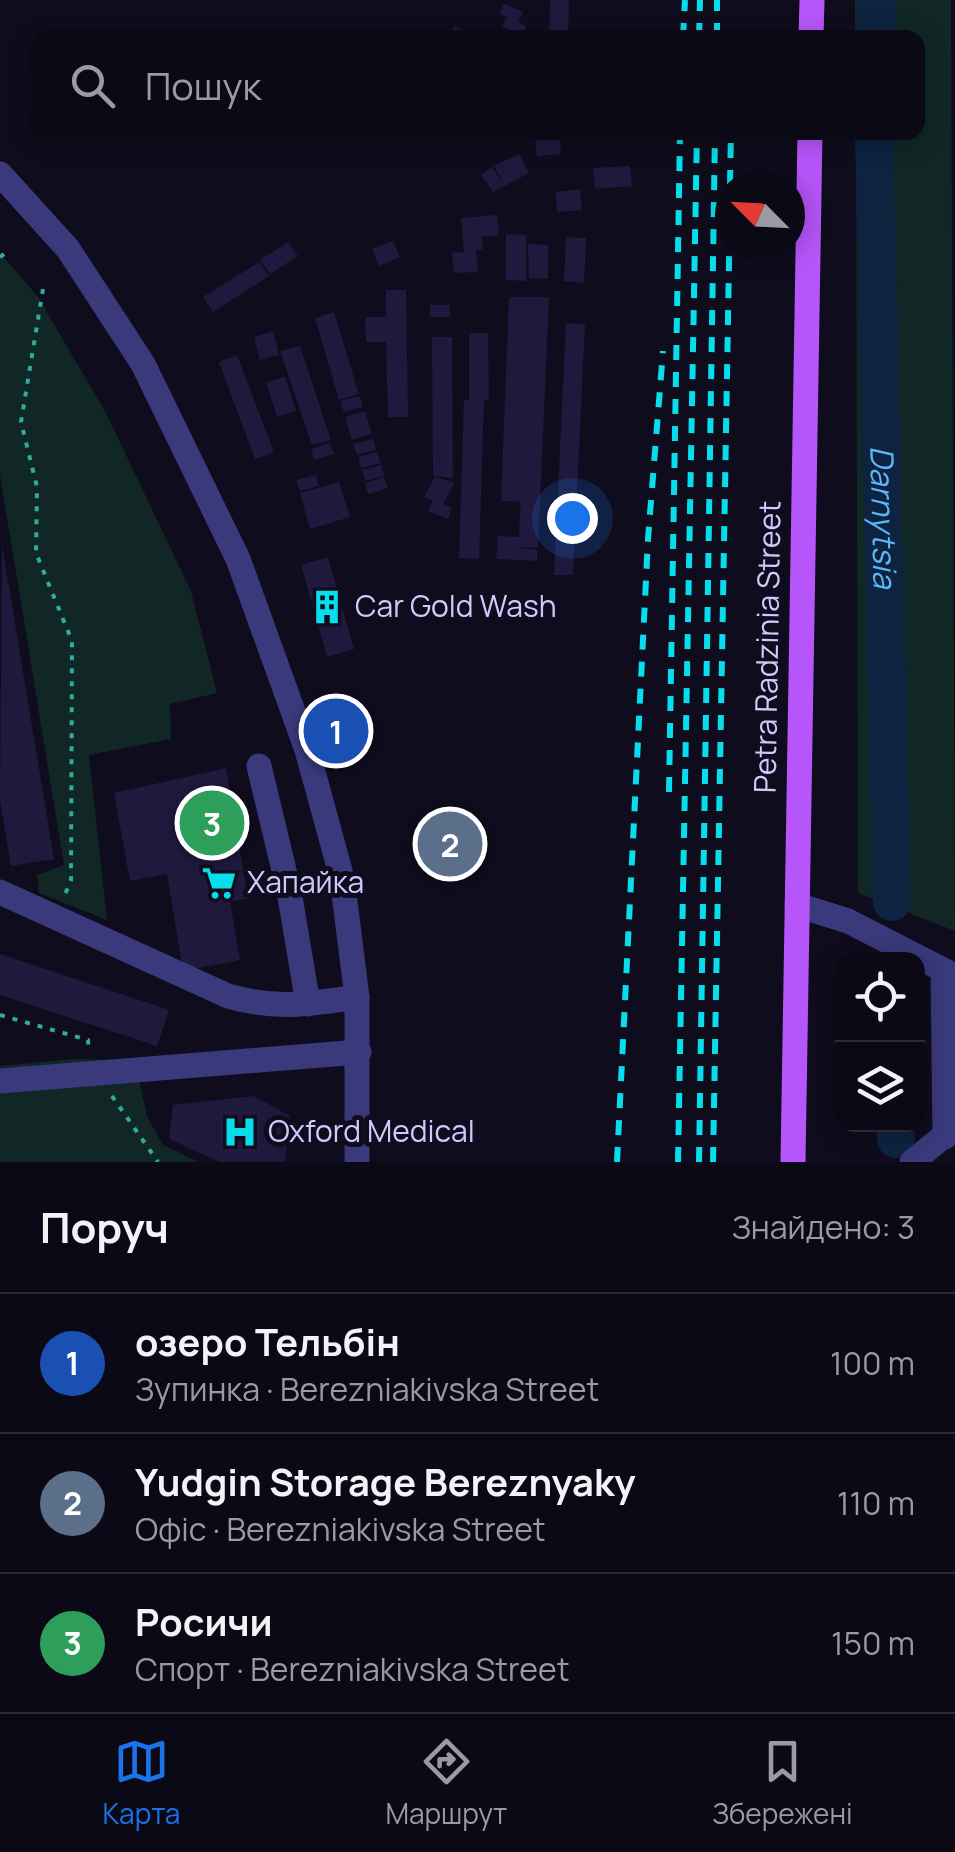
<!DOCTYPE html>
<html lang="uk">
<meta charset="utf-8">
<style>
body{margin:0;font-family:Manrope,sans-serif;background:#14121f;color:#f1f3f6}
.controls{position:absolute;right:30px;bottom:30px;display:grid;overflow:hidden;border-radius:20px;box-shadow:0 5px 25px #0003}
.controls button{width:90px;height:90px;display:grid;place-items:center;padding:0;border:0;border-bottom:2px solid #2b2a35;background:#0b0916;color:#f1f3f6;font:50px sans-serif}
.compass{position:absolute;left:715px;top:170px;width:90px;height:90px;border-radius:50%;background:#0b0916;box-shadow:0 5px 25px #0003;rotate:294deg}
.you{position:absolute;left:572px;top:518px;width:35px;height:35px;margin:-25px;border:8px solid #fff;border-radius:50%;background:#1a73e8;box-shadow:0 0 0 15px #1a73e833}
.badge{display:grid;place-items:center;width:65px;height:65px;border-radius:50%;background:#1a73e8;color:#fff;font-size:32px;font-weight:700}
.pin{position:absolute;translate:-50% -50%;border:5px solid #fff;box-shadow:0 2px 10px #0006}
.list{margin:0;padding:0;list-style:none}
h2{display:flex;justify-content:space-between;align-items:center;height:130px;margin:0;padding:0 40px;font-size:42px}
h2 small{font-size:32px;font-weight:400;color:#9a9aa1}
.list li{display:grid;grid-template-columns:65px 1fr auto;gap:30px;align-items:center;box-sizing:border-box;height:140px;padding:0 40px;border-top:2px solid #2b2a35}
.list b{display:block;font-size:38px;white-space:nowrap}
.list p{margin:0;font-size:32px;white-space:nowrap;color:#9a9aa1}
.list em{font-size:32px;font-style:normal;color:#9a9aa1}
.icon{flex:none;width:55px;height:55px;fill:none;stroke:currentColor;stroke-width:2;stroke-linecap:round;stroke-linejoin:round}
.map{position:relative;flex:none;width:955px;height:1162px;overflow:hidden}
.search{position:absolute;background:#0b0916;box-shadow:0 5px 25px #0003;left:30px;right:30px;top:30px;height:110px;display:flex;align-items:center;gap:25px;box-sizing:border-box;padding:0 35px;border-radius:20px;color:#9a9aa1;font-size:38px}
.sheet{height:550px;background:#0b0916}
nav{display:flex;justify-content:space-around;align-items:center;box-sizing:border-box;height:140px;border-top:2px solid #2b2a35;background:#0b0916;font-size:28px;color:#9a9aa1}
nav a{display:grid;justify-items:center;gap:5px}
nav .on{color:#1a73e8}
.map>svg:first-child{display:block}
</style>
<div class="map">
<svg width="955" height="1162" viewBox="0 0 955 1162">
<rect width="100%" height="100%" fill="#0f0c1d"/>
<g fill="#102725">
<polygon points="855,0 951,0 955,931 858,893 856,133 918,132 918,38 855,37"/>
<polygon points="0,253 38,297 106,413 191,591 217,693 170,704 171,739 89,755 107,920 39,893 37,875 64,865 0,475"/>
<polygon points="72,1059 135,1060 147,1117 163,1145 199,1162 0,1162 0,1066"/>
</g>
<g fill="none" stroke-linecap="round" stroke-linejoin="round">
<g stroke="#0d2340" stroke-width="38">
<polyline points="876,38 876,0"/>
<path id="s1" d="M874,132L892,902"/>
<polyline points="895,1124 896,1139"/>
</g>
</g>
<g fill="#1f193d">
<polygon points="550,0 569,0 568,38 549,38"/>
<polygon points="504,4 523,12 518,22 526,26 522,35 502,27 507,17 499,14"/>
<polygon points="454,26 473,34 472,38 448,38"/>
<polygon points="559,134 561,154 537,156 535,136"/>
<polygon points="519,154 529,173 493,192 481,175 492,167 504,185 494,166"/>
<polygon points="630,166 632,186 595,189 593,168"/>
<polygon points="580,189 582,210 557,212 556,192"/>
<polygon points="497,215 499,235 482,237 483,249 476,250 478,272 454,273 452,253 464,252 461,218"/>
<polygon points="506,234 526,235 526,281 506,280"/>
<polygon points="566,237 586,238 584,283 564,281"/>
<polygon points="393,241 400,257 379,266 372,249"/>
<polygon points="288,242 298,256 270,274 260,260"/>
<polygon points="528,244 548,245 548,279 529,278"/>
<polygon points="259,262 269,276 213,312 203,297"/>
<polygon points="386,290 406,290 408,417 388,417 386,342 366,342 365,317 386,317"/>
<polygon points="509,297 549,297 538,548 517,547 537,550 537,561 496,559 498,536 519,537 520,513 521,502 501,501"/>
<polygon points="430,305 449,305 450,317 430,317"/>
<polygon points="334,312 359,394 339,400 315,318"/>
<polygon points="566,323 585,324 573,575 554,575"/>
<polygon points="273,331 279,355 260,360 254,337"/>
<polygon points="469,333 488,333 489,400 484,400 479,559 459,558 464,400 469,400"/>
<polygon points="432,337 452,337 453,478 433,476"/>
<polygon points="300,346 331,440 312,445 280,351"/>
<polygon points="237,355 274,452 255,459 219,362"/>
<polygon points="285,377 296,411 277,417 266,382"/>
<polygon points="360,396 363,407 344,412 340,401"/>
<polygon points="365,411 372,434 352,440 345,417"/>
<polygon points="373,439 376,450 357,455 353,444"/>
<polygon points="330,443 334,454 314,460 311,449"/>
<polygon points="377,452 381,463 361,468 358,457"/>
<polygon points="381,465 384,476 365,481 362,470"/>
<polygon points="316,475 319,486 300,491 296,480"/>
<polygon points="384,477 388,488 368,494 365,483"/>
<polygon points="435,477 455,483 443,504 452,508 448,519 428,511 433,500 424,497"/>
<polygon points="339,482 350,517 310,529 300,493"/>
<polygon points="2,545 54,859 11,866 0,800"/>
<polygon points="328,557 354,649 327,657 301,565"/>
<polygon points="226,768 248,899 230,901 240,960 183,971 167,874 130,881 114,793"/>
<polygon points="0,954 169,1010 157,1046 0,995"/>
<polygon points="254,1096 290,1116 285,1162 220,1162 169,1139 173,1105"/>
</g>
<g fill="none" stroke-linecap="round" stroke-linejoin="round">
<g stroke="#31aa9f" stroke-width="4" stroke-dasharray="5 8" stroke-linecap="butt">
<polyline points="0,257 10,250"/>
<polyline points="43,289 21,422 37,487 36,553 72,641 71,880 64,897"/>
<polyline points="0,1015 88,1040 89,1051"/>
<polyline points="112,1096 158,1162"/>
</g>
<g stroke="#39397b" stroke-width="25">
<polyline points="0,174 68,249 143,364 238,559 307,750 342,878 357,997 357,1162"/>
<polyline points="259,766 289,891 308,1004"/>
<path d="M0,892L228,996C276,1010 308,1004 357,997"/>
<polyline points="797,905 848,921 955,976"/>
<polyline points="943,970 945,1137"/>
<polyline points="0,1081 359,1052"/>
<polyline points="912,1162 955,1127"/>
</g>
<g stroke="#b655f9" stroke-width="25">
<polyline points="811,38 812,0"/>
<polyline points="793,1162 810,132"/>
</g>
<g stroke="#08ddeb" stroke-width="6" stroke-dasharray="15 12" stroke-linecap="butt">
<polyline points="683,38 685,0"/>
<polyline points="699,38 700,0"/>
<polyline points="717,38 717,0"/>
<polyline points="730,185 731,132"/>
<polyline points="669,792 680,132"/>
<polyline points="617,1162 648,539 663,351"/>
<polyline points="678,1162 697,132"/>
<polyline points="699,1162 715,132"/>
<polyline points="713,1162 730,207"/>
</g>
</g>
<defs>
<g id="building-bare" transform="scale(2.7)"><path d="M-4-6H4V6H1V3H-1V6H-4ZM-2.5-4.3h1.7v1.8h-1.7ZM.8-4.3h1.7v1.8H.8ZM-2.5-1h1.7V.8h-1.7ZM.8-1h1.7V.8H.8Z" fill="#08ddeb" stroke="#0f0c1d" stroke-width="2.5" paint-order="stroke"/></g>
<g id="supermarket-bare" transform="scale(2.7)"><path d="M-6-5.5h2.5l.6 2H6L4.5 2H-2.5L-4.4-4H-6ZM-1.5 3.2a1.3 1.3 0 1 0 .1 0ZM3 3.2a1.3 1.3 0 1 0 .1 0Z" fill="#08ddeb" stroke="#0f0c1d" stroke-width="2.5" paint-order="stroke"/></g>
<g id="hospital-bare" transform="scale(2.7)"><path d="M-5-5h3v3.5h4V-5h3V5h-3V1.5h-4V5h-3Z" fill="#08ddeb" stroke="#0f0c1d" stroke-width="2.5" paint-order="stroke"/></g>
</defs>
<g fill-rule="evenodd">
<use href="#building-bare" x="327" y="607"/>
<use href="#supermarket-bare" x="219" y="883"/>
<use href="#hospital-bare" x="240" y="1132"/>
</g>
<g text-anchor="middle" stroke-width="10" stroke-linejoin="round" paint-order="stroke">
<g font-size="30" fill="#cecafd" stroke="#0f0c1d" text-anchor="start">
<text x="355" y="617">Car Gold Wash</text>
<text x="247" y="893">Хапайка</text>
<text x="268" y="1142">Oxford Medical</text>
</g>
<g font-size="30" fill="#cecafd" stroke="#0f0c1d">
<text transform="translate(768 647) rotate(-89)" y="10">Petra Radzinia Street</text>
</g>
<g font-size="32" font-style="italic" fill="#5cb7f9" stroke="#0f0c1d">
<text dy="11" stroke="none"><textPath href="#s1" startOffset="385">Darnytsia</textPath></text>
</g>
</g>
</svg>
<div class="controls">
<button><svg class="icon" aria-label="locate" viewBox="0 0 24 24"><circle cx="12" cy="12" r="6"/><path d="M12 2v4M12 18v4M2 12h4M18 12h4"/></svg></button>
<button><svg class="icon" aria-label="layers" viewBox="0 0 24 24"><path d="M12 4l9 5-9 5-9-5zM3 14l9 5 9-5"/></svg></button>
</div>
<svg class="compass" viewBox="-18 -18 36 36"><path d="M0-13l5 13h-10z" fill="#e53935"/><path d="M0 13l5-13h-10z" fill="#9a9aa1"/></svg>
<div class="you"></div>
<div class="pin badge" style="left:336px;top:731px;background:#1a4fb4">1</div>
<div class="pin badge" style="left:450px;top:844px;background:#5c6f8a">2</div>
<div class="pin badge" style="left:212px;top:823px;background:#2e9e5b">3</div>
<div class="search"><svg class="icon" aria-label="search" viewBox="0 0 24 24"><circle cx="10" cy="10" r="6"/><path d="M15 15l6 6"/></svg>Пошук</div>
</div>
<section class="sheet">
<h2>Поруч<small>Знайдено: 3</small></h2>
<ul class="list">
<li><span class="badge" style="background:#1a4fb4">1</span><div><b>озеро Тельбін</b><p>Зупинка · Berezniakivska Street</p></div><em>100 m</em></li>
<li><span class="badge" style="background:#5c6f8a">2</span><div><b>Yudgin Storage Bereznyaky</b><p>Офіс · Berezniakivska Street</p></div><em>110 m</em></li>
<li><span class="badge" style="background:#2e9e5b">3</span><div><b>Росичи</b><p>Спорт · Berezniakivska Street</p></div><em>150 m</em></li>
</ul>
</section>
<nav>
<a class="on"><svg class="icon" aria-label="map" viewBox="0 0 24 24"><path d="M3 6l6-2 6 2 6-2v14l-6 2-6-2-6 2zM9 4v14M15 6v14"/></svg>Карта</a>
<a><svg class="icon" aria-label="directions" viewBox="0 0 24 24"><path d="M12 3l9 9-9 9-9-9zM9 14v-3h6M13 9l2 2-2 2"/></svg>Маршрут</a>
<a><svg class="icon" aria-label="saved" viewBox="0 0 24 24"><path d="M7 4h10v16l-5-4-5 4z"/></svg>Збережені</a>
</nav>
